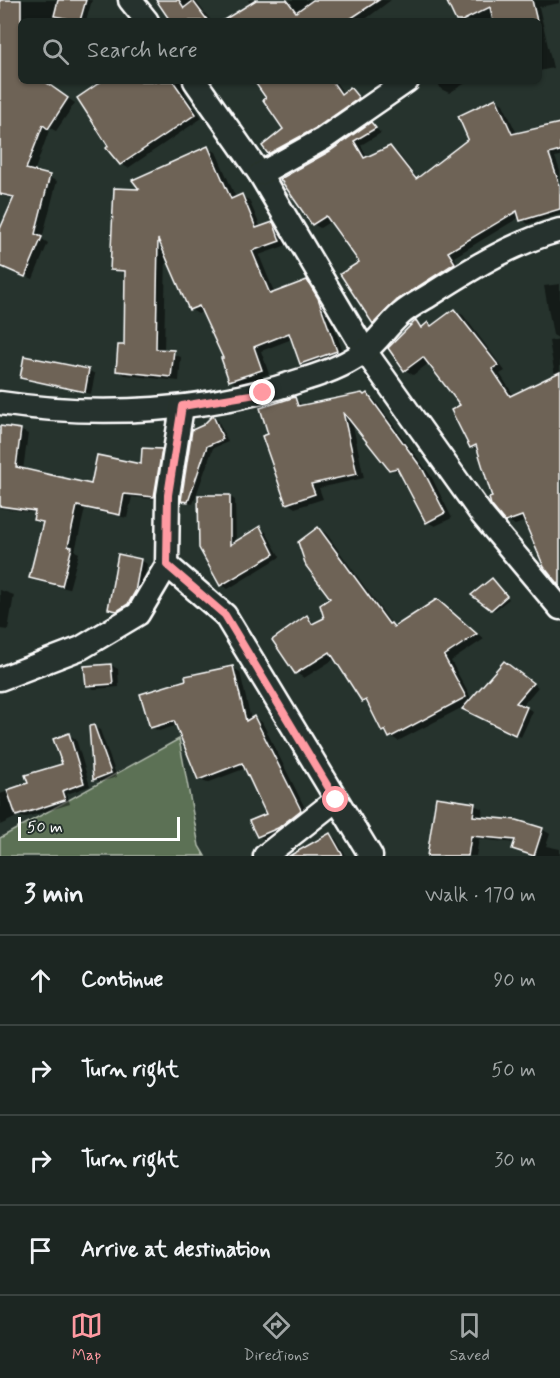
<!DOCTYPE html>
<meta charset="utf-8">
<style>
body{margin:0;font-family:Mynerve,sans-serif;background:#252e2a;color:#f1f3f6}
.scale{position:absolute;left:18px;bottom:15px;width:162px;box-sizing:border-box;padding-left:6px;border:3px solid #fff;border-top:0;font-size:16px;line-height:21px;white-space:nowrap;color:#fff;-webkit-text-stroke:4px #26332d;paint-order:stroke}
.stop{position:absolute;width:18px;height:18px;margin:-14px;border:4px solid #ff9aa2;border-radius:50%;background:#fff}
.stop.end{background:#ff9aa2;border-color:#fff;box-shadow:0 2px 6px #0008}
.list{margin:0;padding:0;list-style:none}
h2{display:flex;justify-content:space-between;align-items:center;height:78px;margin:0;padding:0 24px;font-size:26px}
h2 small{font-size:20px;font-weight:400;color:#a0a5a5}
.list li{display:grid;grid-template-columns:39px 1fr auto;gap:18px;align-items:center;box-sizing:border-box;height:90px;padding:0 24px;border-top:2px solid #3a4340}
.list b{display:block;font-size:22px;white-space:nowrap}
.list em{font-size:20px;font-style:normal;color:#a0a5a5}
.icon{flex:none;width:33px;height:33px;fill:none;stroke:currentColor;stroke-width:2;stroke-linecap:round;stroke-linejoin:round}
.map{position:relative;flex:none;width:560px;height:856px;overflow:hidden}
.search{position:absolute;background:#1c2622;box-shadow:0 2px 4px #0004;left:18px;right:18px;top:18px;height:66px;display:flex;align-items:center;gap:15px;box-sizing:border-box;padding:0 21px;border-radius:9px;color:#a0a5a5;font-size:22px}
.sheet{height:438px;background:#1c2622}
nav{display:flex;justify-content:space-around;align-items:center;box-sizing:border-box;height:84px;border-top:2px solid #3a4340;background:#1c2622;font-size:16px;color:#a0a5a5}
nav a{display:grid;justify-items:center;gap:3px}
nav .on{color:#ff9aa2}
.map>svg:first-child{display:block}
</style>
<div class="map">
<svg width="560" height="856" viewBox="0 0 560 856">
<rect width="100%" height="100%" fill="#26332d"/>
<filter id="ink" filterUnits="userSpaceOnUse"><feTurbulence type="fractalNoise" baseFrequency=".0167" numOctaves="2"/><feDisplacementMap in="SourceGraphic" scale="12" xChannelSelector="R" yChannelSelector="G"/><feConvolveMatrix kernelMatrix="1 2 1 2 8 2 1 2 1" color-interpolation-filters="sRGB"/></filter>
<g filter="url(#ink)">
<polygon fill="#5c7155" stroke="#aeb8aa" stroke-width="1.5" points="179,739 199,846 205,856 0,856 0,838"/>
<g fill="#0007">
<polygon points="0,0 92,0 86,21 21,21 21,47 0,43"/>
<polygon points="167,0 195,0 211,21 172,21"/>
<polygon points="248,0 391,0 363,21 225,21 251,5"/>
<polygon points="447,0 560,0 560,3 539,7 553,68 539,71 539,21 458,21"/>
<polygon points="0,52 21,66 21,81 42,81 75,103 56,131 50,128 34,172 57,181 42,239 48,243 33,279 0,265 0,233 15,199 0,195"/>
<polygon points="105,81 190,81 189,88 184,92 202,118 128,168 121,164"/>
<polygon points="256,81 335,81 344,94 350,89 365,102 277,157 269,153 285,129"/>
<polygon points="437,81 469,81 449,93 441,89"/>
<polygon points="496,100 503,104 517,134 560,125 560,156 555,157 560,171 560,214 528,224 520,217 454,257 461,268 381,327 374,323 361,262 331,221 320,228 313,224 330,152 371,124 381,133 361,145 367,158 390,148 397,152 418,179 470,139"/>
<polygon points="208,148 216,152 236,198 241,196 249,200 261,228 273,224 282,230 287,245 259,255 275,294 307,282 315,287 326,304 344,355 309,367 301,363 292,339 261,351 269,374 238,385 230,380 225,359 204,311 198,314 190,309 166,253 164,351 181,357 179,381 125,375 117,370 125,347 126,274 111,269 143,191"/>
<polygon points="560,284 560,339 553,335 544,286"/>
<polygon points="454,311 463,315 505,371 500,374 514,396 555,376 549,341 560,339 560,583 526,521 515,525 506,520 494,498 480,451 472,447 462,405 429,363 413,375 405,370 416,322 425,327 428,324 433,327"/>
<polygon points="88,370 95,374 91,394 21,377"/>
<polygon points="367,395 375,400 431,476 452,518 435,526 427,522 402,473 390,469 352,421 364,478 319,488 323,499 295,508 287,503 270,435 295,398 304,407"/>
<polygon points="213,417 218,420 228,442 213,448 193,504 188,503 183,500 204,427"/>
<polygon points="0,427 20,430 28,434 23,470 92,486 142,466 161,451 168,455 162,500 132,497 127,518 85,509 75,551 79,553 69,589 38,581 30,577 44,524 35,519 36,513 0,508"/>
<polygon points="229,496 235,500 236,543 260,528 266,532 280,557 228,589 221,585 200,548"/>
<polygon points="318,529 326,533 393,626 396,627 437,601 484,639 451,661 472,700 513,667 538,687 522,706 533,711 521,737 463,707 398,741 383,731 369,704 364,701 336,658 304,678 296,673 274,640 308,617 316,624 326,619 333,598"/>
<polygon points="141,560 147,564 141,596 125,613 116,612 109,608"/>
<polygon points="494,581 509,599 495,610 492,609"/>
<polygon points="0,590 14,595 8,630 0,629"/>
<polygon points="111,665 118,669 119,687 94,689 87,685"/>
<polygon points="233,668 240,672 251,720 254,718 262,722 308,814 279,836 265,840 258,836 268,815 246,768 207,783 199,779 178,725 159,731 151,727"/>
<polygon points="93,727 100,730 117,777 100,782 94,779"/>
<polygon points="69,735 76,739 90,786 67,794 70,804 24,818 19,816 0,825 0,794 30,784 63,764"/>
<polygon points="474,805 483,809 481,818 542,829 550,834 546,846 560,849 560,856 531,856 514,849 516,843 479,839 476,856 429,856"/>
<polygon points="330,835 336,839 346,856 292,856"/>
</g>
<g fill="#6e6457" stroke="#fff" stroke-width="1.5">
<polygon points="0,0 21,0 21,81 44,81 68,98 48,129 43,125 26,169 50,175 35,234 42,237 25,277 0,266 0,229 14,197 0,194"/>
<polygon points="58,0 86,0 80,21 54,16"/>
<polygon points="156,0 179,0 184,8 193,1 208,21 166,21 169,19"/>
<polygon points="256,0 287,0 296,12 313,0 379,0 347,21 222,21"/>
<polygon points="446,0 532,0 537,21 493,21 490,7 462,21 456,21"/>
<polygon points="102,81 173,81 196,114 120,165 106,148 108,146 77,98"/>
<polygon points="254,81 332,81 341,94 350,87 359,98 316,128 268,154 262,146 283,129 263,100 266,98"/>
<polygon points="496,98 512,134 560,123 560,151 549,154 560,186 560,209 520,221 517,211 448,252 455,263 397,300 373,324 340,274 359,262 326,216 312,225 280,179 330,151 371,122 376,128 354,141 364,158 390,146 416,179 468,139 458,116"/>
<polygon points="208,146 231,199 242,194 256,228 273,222 274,224 280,241 252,251 270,294 307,280 318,298 337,351 300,364 289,333 254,347 262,370 229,381 221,358 223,358 199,306 189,310 158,239 156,349 174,350 171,377 116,371 118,345 124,345 125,271 110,270 114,188 139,189 132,180"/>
<polygon points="454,309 498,365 492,369 510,396 560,372 560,587 544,567 522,516 505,522 491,505 489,498 492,497 476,445 470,448 451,410 460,405 423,357 404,371 388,348 416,320 421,328 428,322 431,326"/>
<polygon points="24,356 89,369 85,392 20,378"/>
<polygon points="362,393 364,395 367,393 423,470 445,513 426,523 397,468 389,470 343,412 357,474 311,484 315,494 286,504 262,436 268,434 260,408 295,397 298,406"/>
<polygon points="213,415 223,439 207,446 188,502 181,501 192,430 203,425"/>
<polygon points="0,426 21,429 16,467 91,484 97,455 141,464 142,448 162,449 154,497 124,494 120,515 77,506 68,546 72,547 62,586 29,578 43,522 33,520 35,511 0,506"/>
<polygon points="198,495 230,495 230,545 260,526 274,554 220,586 199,548"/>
<polygon points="318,527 389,624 391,623 394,627 437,599 477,634 444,656 466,697 389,738 385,730 382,732 366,700 362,702 330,652 295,674 272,640 307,615 312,624 324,618 320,605 330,598 306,566 298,542"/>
<polygon points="118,554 141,559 135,592 128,604 117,611 108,609"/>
<polygon points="492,578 507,596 491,610 471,595"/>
<polygon points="504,661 533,683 516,703 527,707 515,735 462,709"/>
<polygon points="111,664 113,684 86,686 84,666"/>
<polygon points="233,666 246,721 254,716 301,810 278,828 257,837 249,821 266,814 242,763 198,780 174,721 150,728 140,694 186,680 185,676"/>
<polygon points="94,725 111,773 93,780 89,726"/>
<polygon points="69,733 84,783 62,791 65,800 16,816 7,790 28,783 25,775 62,764 53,739"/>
<polygon points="436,797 475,803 473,816 517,820 543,828 534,856 512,849 515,840 471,836 468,856 427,856"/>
<polygon points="330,833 343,856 289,856"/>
</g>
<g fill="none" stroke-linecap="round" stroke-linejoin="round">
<g stroke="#fff" stroke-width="27">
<g id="minor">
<polyline points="130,0 147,21"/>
<polyline points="195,81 260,174 365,351 482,515 560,608"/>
<polyline points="260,174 323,139 407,81"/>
<path d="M0,403C100,418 209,412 305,379C325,373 349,364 366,350C379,340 388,325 401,314C410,306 424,299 435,292C474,267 515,242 560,230"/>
<polyline points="167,565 225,615 371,856"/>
<polyline points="0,679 81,648 138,614 167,565 168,495 182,407"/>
<polyline points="265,856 336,800"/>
</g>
</g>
<use href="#minor" stroke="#26332d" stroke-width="22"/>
</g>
</g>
<g fill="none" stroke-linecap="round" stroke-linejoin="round" filter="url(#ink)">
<polyline stroke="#ff9aa2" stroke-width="8" points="263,393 182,406 168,495 167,565 225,615 336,800"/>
</g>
</svg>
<div class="scale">50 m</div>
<div class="stop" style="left:336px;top:800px"></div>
<div class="stop end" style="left:263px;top:393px"></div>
<div class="search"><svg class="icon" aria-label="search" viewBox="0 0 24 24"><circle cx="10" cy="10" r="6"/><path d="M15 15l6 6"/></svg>Search here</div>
</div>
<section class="sheet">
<h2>3 min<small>Walk · 170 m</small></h2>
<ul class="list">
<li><svg class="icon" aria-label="ahead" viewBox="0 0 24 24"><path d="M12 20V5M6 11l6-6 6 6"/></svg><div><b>Continue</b></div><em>90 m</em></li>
<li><svg class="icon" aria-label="right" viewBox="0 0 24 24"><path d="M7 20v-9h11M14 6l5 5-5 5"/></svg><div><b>Turn right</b></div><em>50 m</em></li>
<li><svg class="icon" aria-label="right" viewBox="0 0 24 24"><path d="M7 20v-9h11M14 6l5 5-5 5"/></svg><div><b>Turn right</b></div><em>30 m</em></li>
<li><svg class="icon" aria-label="arrive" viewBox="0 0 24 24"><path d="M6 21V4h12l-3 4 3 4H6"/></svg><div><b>Arrive at destination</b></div></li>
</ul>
</section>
<nav>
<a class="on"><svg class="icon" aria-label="map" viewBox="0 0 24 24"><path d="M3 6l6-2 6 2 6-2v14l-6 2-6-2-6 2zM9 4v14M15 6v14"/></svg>Map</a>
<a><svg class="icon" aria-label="directions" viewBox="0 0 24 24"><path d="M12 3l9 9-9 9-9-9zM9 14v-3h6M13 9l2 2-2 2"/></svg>Directions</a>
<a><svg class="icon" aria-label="saved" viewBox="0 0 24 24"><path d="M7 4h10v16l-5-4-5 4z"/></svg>Saved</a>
</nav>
